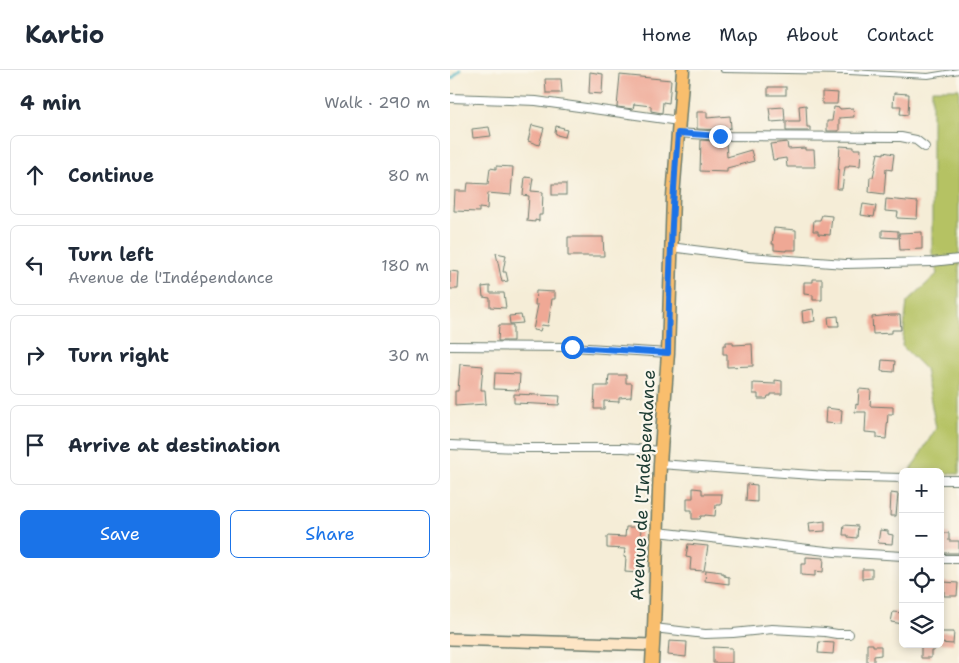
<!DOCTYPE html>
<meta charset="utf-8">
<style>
body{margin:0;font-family:"Shantell Sans",sans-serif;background:#f2f2f3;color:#1f2937}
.controls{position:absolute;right:15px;bottom:15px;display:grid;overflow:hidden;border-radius:8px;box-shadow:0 2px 8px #0003}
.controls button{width:45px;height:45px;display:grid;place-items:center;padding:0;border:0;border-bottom:1px solid #e0e1e3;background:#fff;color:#1f2937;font:25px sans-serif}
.stop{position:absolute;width:15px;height:15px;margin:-11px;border:4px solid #1a73e8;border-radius:50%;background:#fff}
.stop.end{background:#1a73e8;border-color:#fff;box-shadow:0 1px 5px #0008}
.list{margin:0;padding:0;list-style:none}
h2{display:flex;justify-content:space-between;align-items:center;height:65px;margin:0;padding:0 20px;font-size:21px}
h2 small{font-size:16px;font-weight:400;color:#747a83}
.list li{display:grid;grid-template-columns:32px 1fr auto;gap:15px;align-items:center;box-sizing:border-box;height:80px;margin:0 10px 10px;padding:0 10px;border:1px solid #e0e1e3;border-radius:8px}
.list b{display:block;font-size:19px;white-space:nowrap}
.list p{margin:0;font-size:16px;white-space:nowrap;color:#747a83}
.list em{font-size:16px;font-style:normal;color:#747a83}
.actions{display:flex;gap:10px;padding:15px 20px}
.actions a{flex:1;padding:11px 0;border:1px solid #1a73e8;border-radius:8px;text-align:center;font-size:18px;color:#1a73e8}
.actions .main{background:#1a73e8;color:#fff}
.icon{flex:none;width:28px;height:28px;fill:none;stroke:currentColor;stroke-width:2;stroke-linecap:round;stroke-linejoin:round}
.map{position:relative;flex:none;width:509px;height:593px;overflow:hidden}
header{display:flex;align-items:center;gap:30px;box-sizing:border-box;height:70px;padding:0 25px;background:#fff;border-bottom:1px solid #e0e1e3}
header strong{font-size:24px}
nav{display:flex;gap:28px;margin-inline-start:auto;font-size:18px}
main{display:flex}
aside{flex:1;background:#fff}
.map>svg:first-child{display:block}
</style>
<header>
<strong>Kartio</strong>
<nav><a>Home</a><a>Map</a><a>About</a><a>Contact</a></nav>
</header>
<main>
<aside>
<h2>4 min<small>Walk · 290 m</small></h2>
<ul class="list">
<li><svg class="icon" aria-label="ahead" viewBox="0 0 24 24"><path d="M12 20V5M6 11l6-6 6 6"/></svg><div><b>Continue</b></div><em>80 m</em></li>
<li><svg class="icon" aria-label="left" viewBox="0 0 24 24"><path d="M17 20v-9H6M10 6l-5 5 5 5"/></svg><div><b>Turn left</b><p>Avenue de l'Indépendance</p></div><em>180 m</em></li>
<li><svg class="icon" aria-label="right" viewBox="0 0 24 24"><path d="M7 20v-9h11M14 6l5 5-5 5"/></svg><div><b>Turn right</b></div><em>30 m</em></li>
<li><svg class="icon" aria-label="arrive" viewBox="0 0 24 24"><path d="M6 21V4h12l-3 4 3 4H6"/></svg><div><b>Arrive at destination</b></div></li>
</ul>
<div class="actions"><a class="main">Save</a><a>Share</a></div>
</aside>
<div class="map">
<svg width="509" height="593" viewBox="0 0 509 593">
<rect width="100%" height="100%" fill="#fbf7ec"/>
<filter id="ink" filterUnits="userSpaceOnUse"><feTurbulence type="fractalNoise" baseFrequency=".02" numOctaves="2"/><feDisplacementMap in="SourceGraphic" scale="10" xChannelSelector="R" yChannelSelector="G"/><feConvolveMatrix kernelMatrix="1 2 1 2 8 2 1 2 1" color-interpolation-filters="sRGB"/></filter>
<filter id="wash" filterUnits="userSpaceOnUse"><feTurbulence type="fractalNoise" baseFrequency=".0096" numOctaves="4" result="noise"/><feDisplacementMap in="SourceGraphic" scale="20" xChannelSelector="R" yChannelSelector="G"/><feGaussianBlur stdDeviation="1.12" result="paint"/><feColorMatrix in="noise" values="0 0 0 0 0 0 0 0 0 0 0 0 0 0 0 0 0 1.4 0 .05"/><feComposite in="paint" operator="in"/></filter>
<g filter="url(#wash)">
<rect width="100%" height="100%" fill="#f5edd7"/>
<polygon fill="#b5c264" stroke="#6a804c" points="482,19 509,19 509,404 490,403 490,402 460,401 486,358 475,299 452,276 457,232 487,204 482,183"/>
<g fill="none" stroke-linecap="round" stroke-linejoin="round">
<polyline stroke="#46b3c3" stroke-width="2.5" points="0,9 3,8 10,0"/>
</g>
<g id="blocks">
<g fill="#efa895">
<polygon points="140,2 153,4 152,24 139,23"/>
<polygon points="170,5 221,10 219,33 213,32 212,43 201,41 201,36 184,34 183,39 167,37"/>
<polygon points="95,9 111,9 112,23 96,23"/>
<rect x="318" y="17" width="18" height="8"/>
<polygon points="372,22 388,23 387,34 372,34"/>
<polygon points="444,23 459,24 458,45 450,44 451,36 443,36"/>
<polygon points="356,35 357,57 360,57 360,61 336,61 336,51 350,51 349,36"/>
<polygon points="334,37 335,51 321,52 319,38"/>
<polygon points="384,37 390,38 390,39 403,38 404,47 389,48 389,61 377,61 377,51 382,51"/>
<polygon points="247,42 257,42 257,48 280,46 281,58 276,59 276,60 247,59"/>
<polygon points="82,55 94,58 89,75 78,71"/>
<polygon points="106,56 114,58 113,59 117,60 115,67 107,65 107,64 105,63"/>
<polygon points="39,57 41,66 23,68 22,59"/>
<polygon points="251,70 276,72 277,87 301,80 304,91 277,98 277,102 250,101"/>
<polygon points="337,72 338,79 355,78 355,80 364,80 365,97 337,97 336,88 323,90 320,74"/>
<polygon points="390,76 404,77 404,79 411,79 410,96 399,95 399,97 395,97 392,119 387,119"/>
<polygon points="434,82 444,84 442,100 436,99 434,124 419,122 420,107 423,107 428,83 434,84"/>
<polygon points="46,96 63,97 61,125 38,123 37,139 29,138 29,142 4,141 5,121 17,121 18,113 38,114 40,98 46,99"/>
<polygon points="75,107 83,108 81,121 93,122 92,145 89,145 89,151 85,150 85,152 77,151 79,126 73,125"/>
<rect x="102" y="114" width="14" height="11"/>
<polygon points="436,129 468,132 467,149 447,148 448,142 435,141"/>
<polygon points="413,134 426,136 424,147 411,145"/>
<polygon points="372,145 382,146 380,165 368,164 368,161 363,161 364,150 370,150"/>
<polygon points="324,158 346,160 346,180 336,180 336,181 324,180 324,174 322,174"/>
<polygon points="432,160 448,161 448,168 432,167"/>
<polygon points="472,162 472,179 450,180 449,163"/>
<polygon points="118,167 153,167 154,186 118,186"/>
<polygon points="46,183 56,185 53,202 56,202 58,211 52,212"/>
<polygon points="0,201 9,202 8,219 0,219"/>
<polygon points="363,209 372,209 372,230 363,230 363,225 354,224 354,212 363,212"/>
<polygon points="40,216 40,223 54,223 56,238 40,237 40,228 33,227 32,217"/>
<polygon points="86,221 105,222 105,229 102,229 98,256 92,255 90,261 83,260 88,235 85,235"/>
<polygon points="363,239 365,251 353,253 352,241"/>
<polygon points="71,245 73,253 60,254 59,246"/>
<polygon points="441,245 450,245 451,260 442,260 442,263 423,264 422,247"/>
<polygon points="388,246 389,256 379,256 378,247"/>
<polygon points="49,255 63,255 63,271 48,271"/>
<polygon points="276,272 283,272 283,275 302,274 303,296 277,297 277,284 273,284 273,275 276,275"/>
<polygon points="432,290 445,291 444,302 431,301"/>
<polygon points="10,294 33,296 31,320 35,320 36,334 5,336 5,321 8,321"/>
<polygon points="45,303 70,304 69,320 44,319"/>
<polygon points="159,305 176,305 176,313 182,313 181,327 169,328 169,332 154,331 154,339 144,339 145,316 158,316"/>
<polygon points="325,310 332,311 332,324 321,324 321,326 318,326 317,329 308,329 308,324 303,324 303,313 325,314"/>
<polygon points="409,319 421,320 420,336 443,337 443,344 438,344 436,369 427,368 427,363 415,362 416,342 405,342 406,334 408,335"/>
<polygon points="64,324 110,326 109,335 64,333"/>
<polygon points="376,338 392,340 391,354 375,353"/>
<polygon points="297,414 307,415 307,432 296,431"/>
<polygon points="243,418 252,419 252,424 272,424 271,435 266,435 265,446 255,445 255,446 251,446 250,449 242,449 242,440 237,440 237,428 243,428"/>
<polygon points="441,423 448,424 446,446 440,446"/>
<polygon points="375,451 375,461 360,462 359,453"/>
<polygon points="394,455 408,456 407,468 398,467 398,465 393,465"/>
<polygon points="176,457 191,457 188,503 175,502 176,487 174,487 175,479 157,478 157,466 175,467"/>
<polygon points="430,460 438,461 438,464 443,465 442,474 428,473"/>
<polygon points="490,463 499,463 499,471 509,471 509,483 490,483"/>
<polygon points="238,474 258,476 254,501 240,500 241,488 236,487"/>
<polygon points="356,487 374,488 373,502 365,501 365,506 351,505 351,494 356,494"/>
<polygon points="412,499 422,499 422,508 412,509"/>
<polygon points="256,500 272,502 272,504 274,504 274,506 279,507 279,514 255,511"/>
<polygon points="494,512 508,513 507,526 494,526"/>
<polygon points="443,542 453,543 453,554 441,552"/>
<polygon points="490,562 504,562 503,574 490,573"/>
<polygon points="219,571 237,572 236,587 218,585"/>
<polygon points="369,572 384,573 383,584 368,583"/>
<polygon points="417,574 423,574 423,576 431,576 431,585 424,586 424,593 417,593"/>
<polygon points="471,574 485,574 484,581 481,581 481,588 471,588"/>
<polygon points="263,577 282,578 282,593 263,593"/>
</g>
</g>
</g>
<g filter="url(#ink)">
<use href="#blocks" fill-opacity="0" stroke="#6a7b6d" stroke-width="1"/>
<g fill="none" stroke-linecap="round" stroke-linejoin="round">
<g stroke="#6a7b6d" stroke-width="6">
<polyline id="lane" points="273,0 399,2 478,6 509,1"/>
</g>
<g stroke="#6a7b6d" stroke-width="10">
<g id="street">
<polyline points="0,28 86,31 229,51"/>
<polyline points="228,63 271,66 451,67 466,70 475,77"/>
<polyline points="220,177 299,187 395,194 482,192 509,189"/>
<polyline points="0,276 122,277 218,283"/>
<polyline points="0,375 67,378 174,378 211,381"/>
<polyline points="210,394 376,406 453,408"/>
<polyline points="490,410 509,410"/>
<polyline points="208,462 385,482 453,486"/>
<polyline points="490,489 509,489"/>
<polyline points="204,558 255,564 283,563 322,559 375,562 387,564 399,564"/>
</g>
</g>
<g stroke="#6a7b6d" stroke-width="14">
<polyline id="secondary" points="0,569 203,575"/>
</g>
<g stroke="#6a7b6d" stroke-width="15">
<polyline id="primary" points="202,593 204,558 210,394 218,283 223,127 233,0"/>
</g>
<use href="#lane" stroke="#fff" stroke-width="4"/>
<use href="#street" stroke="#fff" stroke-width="8"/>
<use href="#secondary" stroke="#fde5c5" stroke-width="11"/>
<use href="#primary" stroke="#f9be6d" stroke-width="12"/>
</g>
</g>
<g fill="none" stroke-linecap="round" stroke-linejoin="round" filter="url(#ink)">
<path stroke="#1a73e8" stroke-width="6" d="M122,277L218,283C219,209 222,136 228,63L270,66"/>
</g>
<g text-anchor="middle" stroke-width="4.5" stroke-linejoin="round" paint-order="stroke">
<g font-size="18" fill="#1f3d34" stroke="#fbf7ec">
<text transform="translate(193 415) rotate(-87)" y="6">Avenue de l'Indépendance</text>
</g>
</g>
</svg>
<div class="controls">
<button>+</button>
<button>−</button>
<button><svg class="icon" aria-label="locate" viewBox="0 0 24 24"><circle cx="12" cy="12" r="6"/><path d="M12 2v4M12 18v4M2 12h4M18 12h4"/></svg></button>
<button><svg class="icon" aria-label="layers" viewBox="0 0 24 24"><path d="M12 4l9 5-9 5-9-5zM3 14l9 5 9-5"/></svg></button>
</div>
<div class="stop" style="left:122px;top:277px"></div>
<div class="stop end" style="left:270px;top:66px"></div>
</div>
</main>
